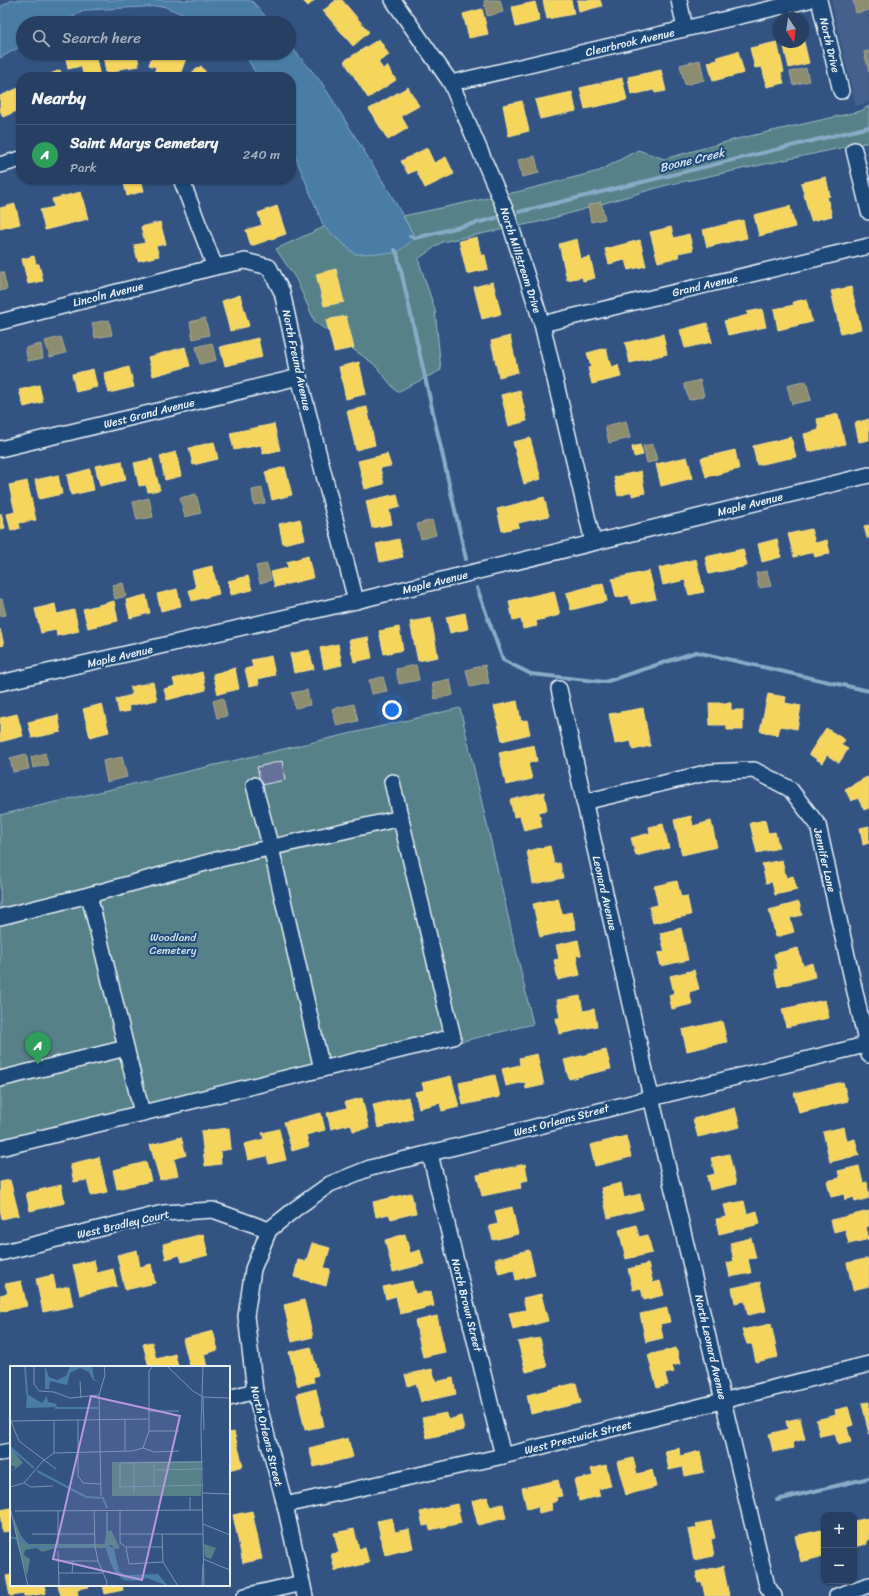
<!DOCTYPE html>
<meta charset="utf-8">
<style>
body{margin:0;font-family:Sriracha,sans-serif;background:#2e4668;color:#f1f3f6}
.controls{position:absolute;right:12px;bottom:12px;display:grid;overflow:hidden;border-radius:8px;box-shadow:0 1px 3px #0004}
.controls button{width:36px;height:36px;display:grid;place-items:center;padding:0;border:0;border-bottom:1px solid #425877;background:#263f62;color:#f1f3f6;font:20px sans-serif}
.compass{position:absolute;left:773px;top:12px;width:36px;height:36px;border-radius:50%;background:#263f62;box-shadow:0 1px 3px #0004;rotate:167deg}
.you{position:absolute;left:392px;top:710px;width:14px;height:14px;margin:-10px;border:3px solid #fff;border-radius:50%;background:#1a73e8;box-shadow:0 0 0 6px #1a73e833}
.badge{display:grid;place-items:center;width:26px;height:26px;border-radius:50%;background:#8c9099;color:#fff;font-size:13px;font-weight:700}
.pin{position:absolute;translate:-50% -33px;filter:drop-shadow(0 1px 2px #0008)}
.pin::after{content:'';position:absolute;top:21px;width:14px;height:12px;background:inherit;clip-path:polygon(0 0,100% 0,50% 100%)}
.list{margin:0;padding:0;list-style:none}
h2{display:flex;justify-content:space-between;align-items:center;height:52px;margin:0;padding:0 16px;font-size:17px}
h2 small{font-size:13px;font-weight:400;color:#a4afbe}
.list li{display:grid;grid-template-columns:26px 1fr auto;gap:12px;align-items:center;box-sizing:border-box;height:60px;padding:0 16px;border-top:1px solid #425877}
.list b{display:block;font-size:15px;white-space:nowrap}
.list p{margin:0;font-size:13px;white-space:nowrap;color:#a4afbe}
.list em{font-size:13px;font-style:normal;color:#a4afbe}
.icon{flex:none;width:22px;height:22px;fill:none;stroke:currentColor;stroke-width:2;stroke-linecap:round;stroke-linejoin:round}
.map{position:relative;flex:none;width:869px;height:1596px;overflow:hidden}
.search{position:absolute;background:#263f62;box-shadow:0 1px 3px #0004;left:16px;top:16px;width:280px;height:44px;display:flex;align-items:center;gap:10px;box-sizing:border-box;padding:0 14px;border-radius:22px;color:#a4afbe;font-size:15px}
.panel{position:absolute;background:#263f62;box-shadow:0 1px 3px #0004;left:16px;top:72px;width:280px;height:112px;border-radius:16px}
.map>svg:first-child{display:block}
</style>
<div class="map">
<svg width="869" height="1596" viewBox="0 0 869 1596">
<rect width="100%" height="100%" fill="#335483"/>
<filter id="ink" filterUnits="userSpaceOnUse"><feTurbulence type="fractalNoise" baseFrequency=".025" numOctaves="2"/><feDisplacementMap in="SourceGraphic" scale="8" xChannelSelector="R" yChannelSelector="G"/><feConvolveMatrix kernelMatrix="1 2 1 2 8 2 1 2 1" color-interpolation-filters="sRGB"/></filter>
<g filter="url(#ink)">
<polygon fill="#45608c" points="831,0 869,0 869,102 856,106"/>
<g fill="#568188" stroke="#9fb9c0">
<polygon points="869,106 869,142 667,185 543,221 442,242 418,259 435,310 441,370 397,392 374,364 315,322 296,279 276,249 324,227 355,254 415,238 403,216 521,191 599,171 638,150 664,159 737,139 861,111"/>
<polygon points="460,708 533,1024 0,1154 0,815"/>
</g>
<g fill="#497da6" stroke="#89abc7">
<polygon points="12,0 249,0 253,2 271,23 204,23 163,6 85,10 62,23 23,23 23,45 0,58 0,7"/>
<polygon points="289,44 322,83 390,193 415,238 397,253 355,254 324,227 291,146 291,77 258,77 244,53 289,53"/>
</g>
<g fill="#f6d55c" stroke="#f2dd8b">
<polygon points="302,0 315,0 308,6"/>
<polygon points="336,0 342,0 369,32 353,46 323,11"/>
<polygon points="543,0 571,0 574,14 547,19"/>
<polygon points="577,0 600,0 602,6 579,12"/>
<polygon points="535,2 540,21 516,27 512,7"/>
<polygon points="482,9 488,34 469,38 463,14"/>
<polygon points="803,38 809,63 789,68 783,42 803,42"/>
<polygon points="379,39 389,55 378,62 383,69 387,66 396,80 368,98 344,61"/>
<polygon points="777,42 784,72 781,73 784,83 767,87 762,67 755,68 750,48"/>
<polygon points="738,51 744,73 713,81 708,62 718,60 717,57"/>
<polygon points="65,53 95,53 100,77 84,77 81,66 68,69"/>
<polygon points="103,53 137,53 139,66 119,69 119,71 106,73"/>
<polygon points="153,53 168,53 186,58 180,75 176,74 175,77 153,77 156,67 149,65"/>
<polygon points="201,66 209,77 186,77"/>
<polygon points="60,70 63,77 43,77"/>
<polygon points="661,70 666,91 655,93 654,90 631,95 628,77"/>
<polygon points="622,78 627,100 585,109 580,88"/>
<polygon points="21,87 21,109 3,117 0,110 0,96"/>
<polygon points="408,87 419,106 401,116 408,128 388,140 369,109"/>
<polygon points="572,92 576,111 540,119 535,100"/>
<polygon points="522,101 529,131 509,136 503,105"/>
<polygon points="427,148 434,163 446,157 454,174 425,188 416,170 408,174 401,161"/>
<polygon points="826,177 830,196 827,197 832,216 811,221 801,183"/>
<polygon points="123,179 141,179 144,191 127,196"/>
<polygon points="81,192 88,219 45,230 40,210 54,207 52,199"/>
<polygon points="15,204 20,224 0,229 0,208"/>
<polygon points="277,206 286,234 251,246 246,230 262,225 258,213"/>
<polygon points="790,206 795,227 759,236 754,215"/>
<polygon points="743,220 747,238 707,247 703,230"/>
<polygon points="160,222 166,244 156,246 159,256 138,261 134,245 145,243 141,227"/>
<polygon points="671,227 674,238 689,234 693,250 678,253 679,257 658,262 650,232"/>
<polygon points="477,237 481,255 485,255 488,269 467,274 459,241"/>
<polygon points="577,239 581,259 590,257 595,278 583,281 582,277 567,280 559,244"/>
<polygon points="640,240 646,266 628,270 625,260 609,264 605,249"/>
<polygon points="34,256 36,264 39,264 43,281 28,284 22,259"/>
<polygon points="336,269 344,302 324,306 316,274"/>
<polygon points="493,282 501,314 482,319 474,287"/>
<polygon points="851,287 861,329 841,334 831,291"/>
<polygon points="240,295 249,326 230,331 222,301"/>
<polygon points="806,299 812,322 778,330 774,309 794,305 793,302"/>
<polygon points="762,309 766,327 728,335 724,321 748,315 747,312"/>
<polygon points="346,316 354,348 334,352 326,320"/>
<polygon points="707,323 712,342 685,348 680,330"/>
<polygon points="663,334 667,354 630,363 625,343"/>
<polygon points="510,336 518,372 499,377 491,341"/>
<polygon points="258,338 262,357 225,366 220,347"/>
<polygon points="185,347 190,366 153,376 148,357"/>
<polygon points="606,348 611,367 618,365 621,377 592,384 588,368 591,367 587,353"/>
<polygon points="359,362 366,394 346,399 339,367"/>
<polygon points="129,367 134,387 109,393 104,373"/>
<polygon points="93,369 97,387 76,392 72,374"/>
<polygon points="39,385 43,402 24,407 19,390"/>
<polygon points="520,390 527,421 509,426 501,395"/>
<polygon points="367,407 375,445 356,450 347,411"/>
<polygon points="838,414 845,444 808,452 804,434 819,430 817,419"/>
<polygon points="869,419 869,440 859,442 855,423"/>
<polygon points="274,424 280,450 263,454 261,445 234,450 230,433"/>
<polygon points="791,437 796,457 757,465 753,446"/>
<polygon points="530,438 541,479 524,484 513,442"/>
<polygon points="214,442 218,459 193,465 189,448"/>
<polygon points="640,445 643,455 634,457 632,447"/>
<polygon points="735,450 739,469 706,477 701,458"/>
<polygon points="176,452 181,476 165,480 160,456"/>
<polygon points="387,454 391,466 380,468 384,484 365,489 358,461"/>
<polygon points="687,457 693,478 661,486 656,464"/>
<polygon points="152,459 160,490 148,492 146,485 139,486 134,463"/>
<polygon points="122,461 126,480 100,486 95,466"/>
<polygon points="285,467 292,495 272,500 265,472"/>
<polygon points="90,469 94,490 71,495 67,475"/>
<polygon points="641,471 645,493 632,496 632,492 618,496 614,477"/>
<polygon points="58,475 62,494 39,499 35,480"/>
<polygon points="27,481 36,520 19,523 20,528 11,531 7,514 15,512 9,485"/>
<polygon points="397,494 400,507 389,510 392,524 372,528 366,501"/>
<polygon points="544,497 549,516 518,523 519,527 502,531 497,509"/>
<polygon points="1,513 5,528 0,529 0,514"/>
<polygon points="300,519 305,539 283,544 279,524"/>
<polygon points="869,525 869,538 867,538 864,526"/>
<polygon points="811,529 815,543 827,540 830,553 815,557 813,552 794,557 788,534"/>
<polygon points="399,539 403,557 380,562 376,544"/>
<polygon points="777,539 781,557 762,562 758,544"/>
<polygon points="743,549 747,566 709,574 705,557"/>
<polygon points="308,556 313,578 275,587 271,572 288,568 287,562"/>
<polygon points="696,559 704,592 689,595 685,580 663,585 659,568"/>
<polygon points="212,566 219,594 192,601 189,590 196,588 192,571"/>
<polygon points="649,571 656,599 631,604 629,595 616,598 612,579"/>
<polygon points="248,576 252,590 231,595 228,581"/>
<polygon points="603,583 607,601 571,610 566,593"/>
<polygon points="177,589 181,606 161,611 157,594"/>
<polygon points="554,591 560,615 536,621 537,626 523,629 521,619 513,621 509,601"/>
<polygon points="146,595 150,613 130,618 126,600"/>
<polygon points="114,601 118,621 88,628 83,609"/>
<polygon points="55,604 57,614 74,610 79,631 57,636 56,630 41,633 35,609"/>
<polygon points="465,613 468,629 450,633 446,617"/>
<polygon points="431,618 438,657 418,661 410,622"/>
<polygon points="399,627 403,650 384,654 379,631"/>
<polygon points="0,629 4,645 0,646"/>
<polygon points="368,637 372,658 354,662 349,640"/>
<polygon points="338,644 342,665 324,669 320,648"/>
<polygon points="309,650 314,669 294,673 290,654"/>
<polygon points="271,656 275,675 258,679 259,684 249,686 245,669 253,667 251,660"/>
<polygon points="235,668 239,689 218,694 213,674"/>
<polygon points="202,672 206,690 167,700 164,689 175,686 173,679"/>
<polygon points="153,682 157,700 128,706 130,711 119,713 116,699 132,695 130,687"/>
<polygon points="768,694 786,697 785,703 801,706 797,729 780,726 778,735 760,731"/>
<polygon points="517,701 521,721 527,720 530,734 502,741 494,706"/>
<polygon points="709,703 731,703 731,710 743,710 743,730 727,730 727,725 710,725"/>
<polygon points="102,704 109,732 90,737 83,709"/>
<polygon points="643,708 650,746 633,750 631,741 615,744 609,714"/>
<polygon points="17,714 23,736 0,742 0,718"/>
<polygon points="58,715 61,732 32,738 28,722"/>
<polygon points="826,728 845,740 841,745 848,749 839,763 827,755 822,763 809,754"/>
<polygon points="534,745 537,761 528,763 532,779 506,785 499,753"/>
<polygon points="867,777 869,781 869,808 864,810 858,798 851,801 845,789"/>
<polygon points="544,792 547,810 539,812 542,827 524,831 520,816 514,817 510,800"/>
<polygon points="691,816 693,826 711,821 717,847 682,855 674,820"/>
<polygon points="765,820 768,833 775,832 779,848 757,853 750,823"/>
<polygon points="663,824 669,848 636,856 631,838 650,833 649,827"/>
<polygon points="869,826 869,843 863,845 860,828"/>
<polygon points="550,846 554,864 560,863 563,878 533,884 527,851"/>
<polygon points="782,860 786,878 793,876 797,890 775,895 772,882 766,883 762,864"/>
<polygon points="677,881 681,897 687,896 691,915 653,923 649,907 658,905 654,886"/>
<polygon points="558,898 562,914 572,912 576,929 540,937 533,904"/>
<polygon points="799,902 802,915 790,918 794,932 776,937 769,910"/>
<polygon points="681,928 688,960 661,966 658,953 665,952 660,933"/>
<polygon points="578,940 581,955 576,956 580,975 558,980 554,960 559,959 556,945"/>
<polygon points="798,948 803,966 812,963 815,977 778,987 774,970 778,969 774,954"/>
<polygon points="694,970 699,989 689,992 692,1004 672,1009 669,995 674,993 670,976"/>
<polygon points="580,996 583,1011 594,1009 597,1026 559,1034 556,1018 560,1018 557,1000"/>
<polygon points="825,1000 829,1018 786,1027 782,1009"/>
<polygon points="722,1021 727,1042 687,1051 682,1030"/>
<polygon points="606,1050 611,1069 569,1079 564,1060"/>
<polygon points="537,1054 544,1085 526,1089 525,1082 506,1086 502,1069 520,1065 519,1058"/>
<polygon points="495,1075 500,1097 463,1105 459,1083"/>
<polygon points="451,1076 459,1107 442,1111 440,1103 419,1108 415,1092 424,1090 422,1083"/>
<polygon points="843,1082 848,1101 799,1113 794,1093"/>
<polygon points="408,1097 413,1119 378,1128 373,1105"/>
<polygon points="362,1098 369,1128 353,1131 351,1124 331,1129 327,1113 347,1108 345,1102"/>
<polygon points="735,1108 740,1127 698,1137 693,1119"/>
<polygon points="321,1113 325,1130 306,1135 309,1146 292,1151 284,1122"/>
<polygon points="844,1127 847,1141 855,1139 859,1155 830,1162 823,1132"/>
<polygon points="229,1128 231,1149 220,1151 221,1164 205,1166 201,1131"/>
<polygon points="279,1129 286,1160 269,1164 267,1156 248,1160 244,1144 264,1139 262,1133"/>
<polygon points="626,1136 631,1157 595,1166 590,1145"/>
<polygon points="181,1137 186,1155 174,1159 178,1175 160,1180 150,1145"/>
<polygon points="729,1154 736,1184 710,1190 707,1176 715,1174 711,1158"/>
<polygon points="99,1157 107,1192 91,1196 87,1180 74,1182 70,1164"/>
<polygon points="146,1162 151,1181 117,1189 113,1170"/>
<polygon points="525,1164 528,1180 520,1182 521,1188 482,1196 477,1175"/>
<polygon points="859,1166 863,1183 867,1182 869,1198 855,1202 854,1197 845,1200 844,1194 831,1197 827,1181 840,1178 838,1171"/>
<polygon points="10,1180 19,1215 2,1219 0,1209 0,1182"/>
<polygon points="621,1183 624,1198 640,1194 643,1209 608,1218 601,1188"/>
<polygon points="61,1185 65,1203 30,1211 26,1193"/>
<polygon points="411,1193 416,1213 391,1219 389,1214 376,1217 373,1202"/>
<polygon points="744,1201 747,1214 757,1211 760,1224 719,1234 716,1219 727,1217 724,1205"/>
<polygon points="512,1207 518,1234 493,1240 489,1226 498,1224 495,1211"/>
<polygon points="869,1211 869,1226 866,1227 869,1239 849,1244 845,1229 834,1232 831,1220"/>
<polygon points="636,1225 639,1237 648,1235 652,1253 626,1259 619,1230"/>
<polygon points="203,1234 208,1255 182,1262 180,1255 166,1259 163,1244"/>
<polygon points="405,1234 410,1253 420,1250 424,1264 393,1272 385,1240"/>
<polygon points="751,1238 756,1258 748,1259 751,1273 730,1277 727,1263 734,1261 730,1243"/>
<polygon points="312,1243 330,1248 324,1268 330,1269 326,1286 294,1277 298,1260 306,1262"/>
<polygon points="137,1250 140,1267 151,1264 155,1283 125,1290 117,1255"/>
<polygon points="529,1250 535,1275 516,1280 514,1270 499,1274 495,1259"/>
<polygon points="869,1258 869,1286 853,1290 847,1263"/>
<polygon points="94,1260 97,1273 113,1269 117,1286 80,1295 73,1265"/>
<polygon points="648,1264 653,1283 660,1281 664,1295 644,1300 641,1288 633,1290 628,1269"/>
<polygon points="53,1275 56,1289 69,1286 73,1306 43,1312 36,1279"/>
<polygon points="21,1281 27,1306 0,1312 0,1295 8,1293 5,1284"/>
<polygon points="412,1281 415,1294 431,1291 434,1306 400,1314 396,1296 386,1299 383,1287"/>
<polygon points="760,1282 766,1311 748,1315 745,1301 735,1303 732,1288"/>
<polygon points="541,1294 548,1321 513,1330 509,1313 526,1310 523,1298"/>
<polygon points="304,1300 313,1337 292,1342 284,1305"/>
<polygon points="667,1308 670,1322 660,1324 663,1338 646,1342 640,1314"/>
<polygon points="437,1316 445,1352 423,1357 415,1321"/>
<polygon points="771,1324 778,1357 756,1362 752,1344 747,1344 742,1330"/>
<polygon points="213,1331 218,1350 204,1354 207,1367 190,1367 183,1339"/>
<polygon points="540,1338 547,1367 526,1372 518,1342"/>
<polygon points="152,1342 156,1359 175,1354 178,1367 149,1367 143,1344"/>
<polygon points="311,1347 318,1375 313,1377 314,1382 298,1386 289,1352"/>
<polygon points="676,1348 680,1364 672,1366 674,1372 665,1374 668,1385 657,1388 648,1355"/>
<polygon points="432,1369 436,1382 453,1378 456,1394 421,1402 416,1383 408,1386 405,1375"/>
<polygon points="576,1383 581,1403 531,1414 527,1395"/>
<polygon points="316,1389 324,1426 305,1430 297,1394"/>
<polygon points="869,1402 869,1434 862,1403"/>
<polygon points="848,1407 853,1425 847,1427 851,1442 838,1445 835,1433 820,1436 816,1420 836,1415 835,1410"/>
<polygon points="446,1413 448,1420 461,1416 464,1430 427,1438 422,1418"/>
<polygon points="800,1418 805,1439 793,1442 794,1448 773,1452 769,1434 788,1429 786,1421"/>
<polygon points="234,1432 243,1466 229,1470 229,1433"/>
<polygon points="348,1438 353,1457 314,1467 309,1448"/>
<polygon points="679,1448 680,1456 700,1451 704,1472 685,1476 683,1467 669,1470 665,1451"/>
<polygon points="633,1458 637,1474 652,1470 656,1487 626,1495 617,1462"/>
<polygon points="606,1465 611,1486 598,1489 600,1496 579,1501 574,1480 593,1476 591,1469"/>
<polygon points="558,1480 562,1496 556,1497 557,1501 551,1503 552,1510 539,1513 538,1506 527,1509 522,1488"/>
<polygon points="487,1497 490,1507 503,1504 506,1518 478,1525 472,1501"/>
<polygon points="457,1504 461,1523 430,1530 429,1525 423,1526 420,1512"/>
<polygon points="11,1508 11,1531 2,1532 0,1510"/>
<polygon points="252,1511 262,1559 243,1563 233,1515"/>
<polygon points="392,1518 395,1532 409,1529 413,1548 385,1555 377,1521"/>
<polygon points="869,1518 869,1540 866,1540 867,1544 854,1547 854,1521"/>
<polygon points="711,1521 715,1538 711,1539 714,1556 694,1560 688,1530 697,1528 696,1524"/>
<polygon points="354,1529 359,1549 365,1548 369,1563 335,1571 331,1554 339,1553 334,1533"/>
<polygon points="821,1530 824,1545 824,1556 801,1562 795,1536"/>
<polygon points="723,1566 729,1596 705,1596 702,1582 698,1583 696,1572"/>
<polygon points="11,1575 11,1585 44,1585 46,1593 31,1596 24,1596 24,1594 10,1596 6,1576"/>
<polygon points="58,1585 89,1585 89,1587 77,1589 78,1596 61,1596"/>
<polygon points="103,1585 122,1585 123,1590 105,1594"/>
</g>
<g fill="#8c8c6e" stroke="#a8aa97">
<polygon points="489,0 500,0 503,12 487,16 484,1"/>
<polygon points="853,0 869,0 869,10 856,13"/>
<polygon points="869,51 869,72 864,52"/>
<polygon points="700,60 704,80 685,85 680,65"/>
<polygon points="806,68 809,81 793,85 790,72"/>
<polygon points="535,156 539,173 522,177 518,160"/>
<polygon points="601,202 605,219 591,222 588,205"/>
<polygon points="0,272 3,272 7,289 0,291"/>
<polygon points="205,318 209,335 193,339 190,322"/>
<polygon points="109,320 112,335 95,338 92,323"/>
<polygon points="61,337 66,353 50,357 45,341"/>
<polygon points="212,343 216,360 200,364 196,347"/>
<polygon points="41,344 43,358 28,361 25,348"/>
<polygon points="700,380 704,396 689,400 684,384"/>
<polygon points="806,381 811,400 792,404 787,386"/>
<polygon points="626,421 630,438 609,443 605,426"/>
<polygon points="653,444 657,461 647,463 643,446"/>
<polygon points="262,488 265,503 254,505 252,490"/>
<polygon points="196,494 201,513 185,517 180,498"/>
<polygon points="149,498 153,517 137,520 133,502"/>
<polygon points="432,520 436,535 421,539 417,524"/>
<polygon points="267,564 271,580 260,583 256,566"/>
<polygon points="767,571 771,586 759,588 756,573"/>
<polygon points="123,583 126,596 115,599 112,585"/>
<polygon points="0,599 2,599 6,615 0,616"/>
<polygon points="416,665 419,680 399,684 396,669"/>
<polygon points="485,665 489,683 470,687 466,670"/>
<polygon points="383,677 387,691 372,694 369,680"/>
<polygon points="450,679 453,695 435,699 432,683"/>
<polygon points="307,690 310,705 295,708 292,693"/>
<polygon points="223,698 227,716 217,718 213,701"/>
<polygon points="354,704 358,721 337,726 332,709"/>
<polygon points="45,753 48,765 33,768 31,757"/>
<polygon points="26,754 29,769 13,772 10,758"/>
<polygon points="122,757 127,777 107,782 103,761"/>
</g>
<g fill="none" stroke-linecap="round" stroke-linejoin="round">
<g stroke="#89abc7" stroke-width="4">
<polyline points="519,212 869,127"/>
<polyline points="410,236 415,238 496,218"/>
<polyline points="395,250 397,253 466,559"/>
<polyline points="477,588 503,660 531,674 605,682 696,652 869,691"/>
<polyline points="777,1500 869,1478"/>
</g>
</g>
<polygon fill="#66719b" stroke="#e8f1f8" points="282,761 285,780 261,785 257,767"/>
<g fill="none" stroke-linecap="round" stroke-linejoin="round">
<g stroke="#e8f1f8" stroke-width="18">
<g id="street">
<polyline points="393,0 451,83 507,214 542,324 593,542"/>
<polyline points="679,0 685,29"/>
<polyline points="819,0 841,91"/>
<polyline points="451,83 809,0"/>
<polyline points="854,150 869,212"/>
<polyline points="0,165 21,159"/>
<polyline points="181,179 215,267 245,261 269,267 282,292 294,347 299,377 356,601"/>
<polyline points="0,322 215,267"/>
<polyline points="542,324 869,246"/>
<polyline points="0,449 299,377"/>
<polyline points="0,683 356,601 869,475"/>
<polyline points="559,689 651,1097 767,1586 774,1596"/>
<polyline points="254,785 271,848 322,1069"/>
<polyline points="584,802 710,772 754,770 790,789 818,825 869,1055"/>
<polyline points="89,895 142,1113"/>
<polyline points="0,917 89,895 220,859 401,818"/>
<polyline points="0,1079 126,1048"/>
<polyline points="0,1148 453,1037 392,782"/>
<polyline points="430,1154 503,1456"/>
<polyline points="0,1253 163,1213 213,1210 269,1230"/>
<polyline points="229,1398 255,1391"/>
<polyline points="0,1453 11,1451"/>
<polyline points="285,1505 503,1456 869,1364"/>
<polyline points="245,1596 302,1583"/>
<polyline points="305,1596 285,1505 255,1391 246,1316 253,1269 269,1230 295,1209 330,1184 370,1168 869,1044"/>
<polyline points="837,1596 869,1585"/>
</g>
</g>
<use href="#street" stroke="#1f4a7a" stroke-width="15"/>
</g>
</g>
<g text-anchor="middle" stroke-width="4" stroke-linejoin="round" paint-order="stroke">
<g font-size="11" fill="#e8f1f8" stroke="#1f4a7a">
<text transform="translate(630 42) rotate(-13)" y="4">Clearbrook Avenue</text>
<text transform="translate(830 45) rotate(77)" y="4">North Drive</text>
<text transform="translate(521 260) rotate(72)" y="4">North Millstream Drive</text>
<text transform="translate(705 285) rotate(-13)" y="4">Grand Avenue</text>
<text transform="translate(108 294) rotate(-14)" y="4">Lincoln Avenue</text>
<text transform="translate(297 360) rotate(78)" y="4">North Freund Avenue</text>
<text transform="translate(149 413) rotate(-14)" y="4">West Grand Avenue</text>
<text transform="translate(750 504) rotate(-14)" y="4">Maple Avenue</text>
<text transform="translate(435 582) rotate(-14)" y="4">Maple Avenue</text>
<text transform="translate(120 656) rotate(-13)" y="4">Maple Avenue</text>
<text transform="translate(825 860) rotate(77)" y="4">Jennifer Lane</text>
<text transform="translate(605 893) rotate(77)" y="4">Leonard Avenue</text>
<text transform="translate(561 1120) rotate(-15)" y="4">West Orleans Street</text>
<text transform="translate(123 1224) rotate(-13)" y="4">West Bradley Court</text>
<text transform="translate(467 1305) rotate(76)" y="4">North Brown Street</text>
<text transform="translate(711 1347) rotate(77)" y="4">North Leonard Avenue</text>
<text transform="translate(267 1436) rotate(76)" y="4">North Orleans Street</text>
<text transform="translate(578 1437) rotate(-14)" y="4">West Prestwick Street</text>
</g>
<g font-size="11" fill="#d2e0e7" stroke="#1f4a7a">
<text x="173" y="941">Woodland<tspan x="173" dy="13">Cemetery</tspan></text>
</g>
<g font-size="12" font-style="italic" fill="#d0e0ec" stroke="#1f4a7a">
<text transform="translate(692 160) rotate(-14)" y="4">Boone Creek</text>
</g>
</g>
<g transform="translate(10 1366)">
<rect width="220" height="220" fill="#335483"/>
<path d="M0,80L13,97L1,106L6,101L0,99ZM191,95V130H102V96ZM3,150L11,170L18,178H92L95,177L96,166L101,164L110,182L104,183L102,179L95,180L96,182H46L32,186L27,182L15,184L14,189L20,193L17,210L7,177ZM194,178L206,182L201,193L195,191Z" fill="#568188"/>
<path d="M35,0L39,11L47,14L56,10L60,0H82L84,13L90,16L83,14L79,6L70,2L60,7L57,19L40,15L39,23H35ZM17,28L32,37L37,30L38,36L46,38L47,41L16,42ZM97,178L104,183L109,205L115,209L148,208L158,220L137,212L124,215L114,214L106,208L101,198L95,180Z" fill="#497da6"/>
<path fill="none" stroke="#497da6" stroke-width="2" d="M15,0L17,28M45,42H88M0,81L24,102M27,105L76,131L93,132L97,142M97,146V179M0,171L12,174L21,181L84,180"/>
<path fill="none" stroke="#7b93b2" stroke-width="1" d="M24,0V18L29,25L44,26L60,32L89,29M157,0L183,25L193,31L220,32M193,0L191,59L194,220M70,15L71,32M89,29L91,130M89,29L95,9L94,0M193,31L194,64M138,45H169M0,53L9,75L46,103M115,53V85M68,54V110L73,117L91,118M0,55L138,53M139,65H169M133,82L139,65V5L143,0M133,82L144,86L169,85M44,87V54M144,96V120M124,97V127M144,104L193,103M14,117L21,121L43,120M0,121L14,117L33,95L44,87L122,85L133,82M110,121L193,119M110,124V97L193,96M193,127L220,128M0,141L18,220M84,144L85,180L88,195L97,216L96,220M110,144V177L116,181L119,198L153,196M180,144V131M5,145L193,144M48,145V178M193,158L220,169M22,168H84M110,168H193M152,168L153,196L168,220M116,181H152M48,185L49,220M193,193L220,204M48,195H88M48,207H93M62,207L63,195M192,220L193,198"/>
<path fill="#b798de" fill-opacity="0.15" stroke="#b798de" stroke-width="2" d="M81,30L170,50L132,214L43,193Z"/>
<rect width="220" height="220" fill="none" stroke="#e8f1f8" stroke-width="2"/>
</g>
</svg>
<div class="controls">
<button>+</button>
<button>−</button>
</div>
<svg class="compass" viewBox="-18 -18 36 36"><path d="M0-13l5 13h-10z" fill="#e53935"/><path d="M0 13l5-13h-10z" fill="#a4afbe"/></svg>
<div class="you"></div>
<div class="pin badge" style="left:38px;top:1065px;background:#2e9e5b">A</div>
<div class="search"><svg class="icon" aria-label="search" viewBox="0 0 24 24"><circle cx="10" cy="10" r="6"/><path d="M15 15l6 6"/></svg>Search here</div>
<section class="panel">
<h2>Nearby<small></small></h2>
<ul class="list">
<li><span class="badge" style="background:#2e9e5b">A</span><div><b>Saint Marys Cemetery</b><p>Park</p></div><em>240 m</em></li>
</ul>
</section>
</div>
